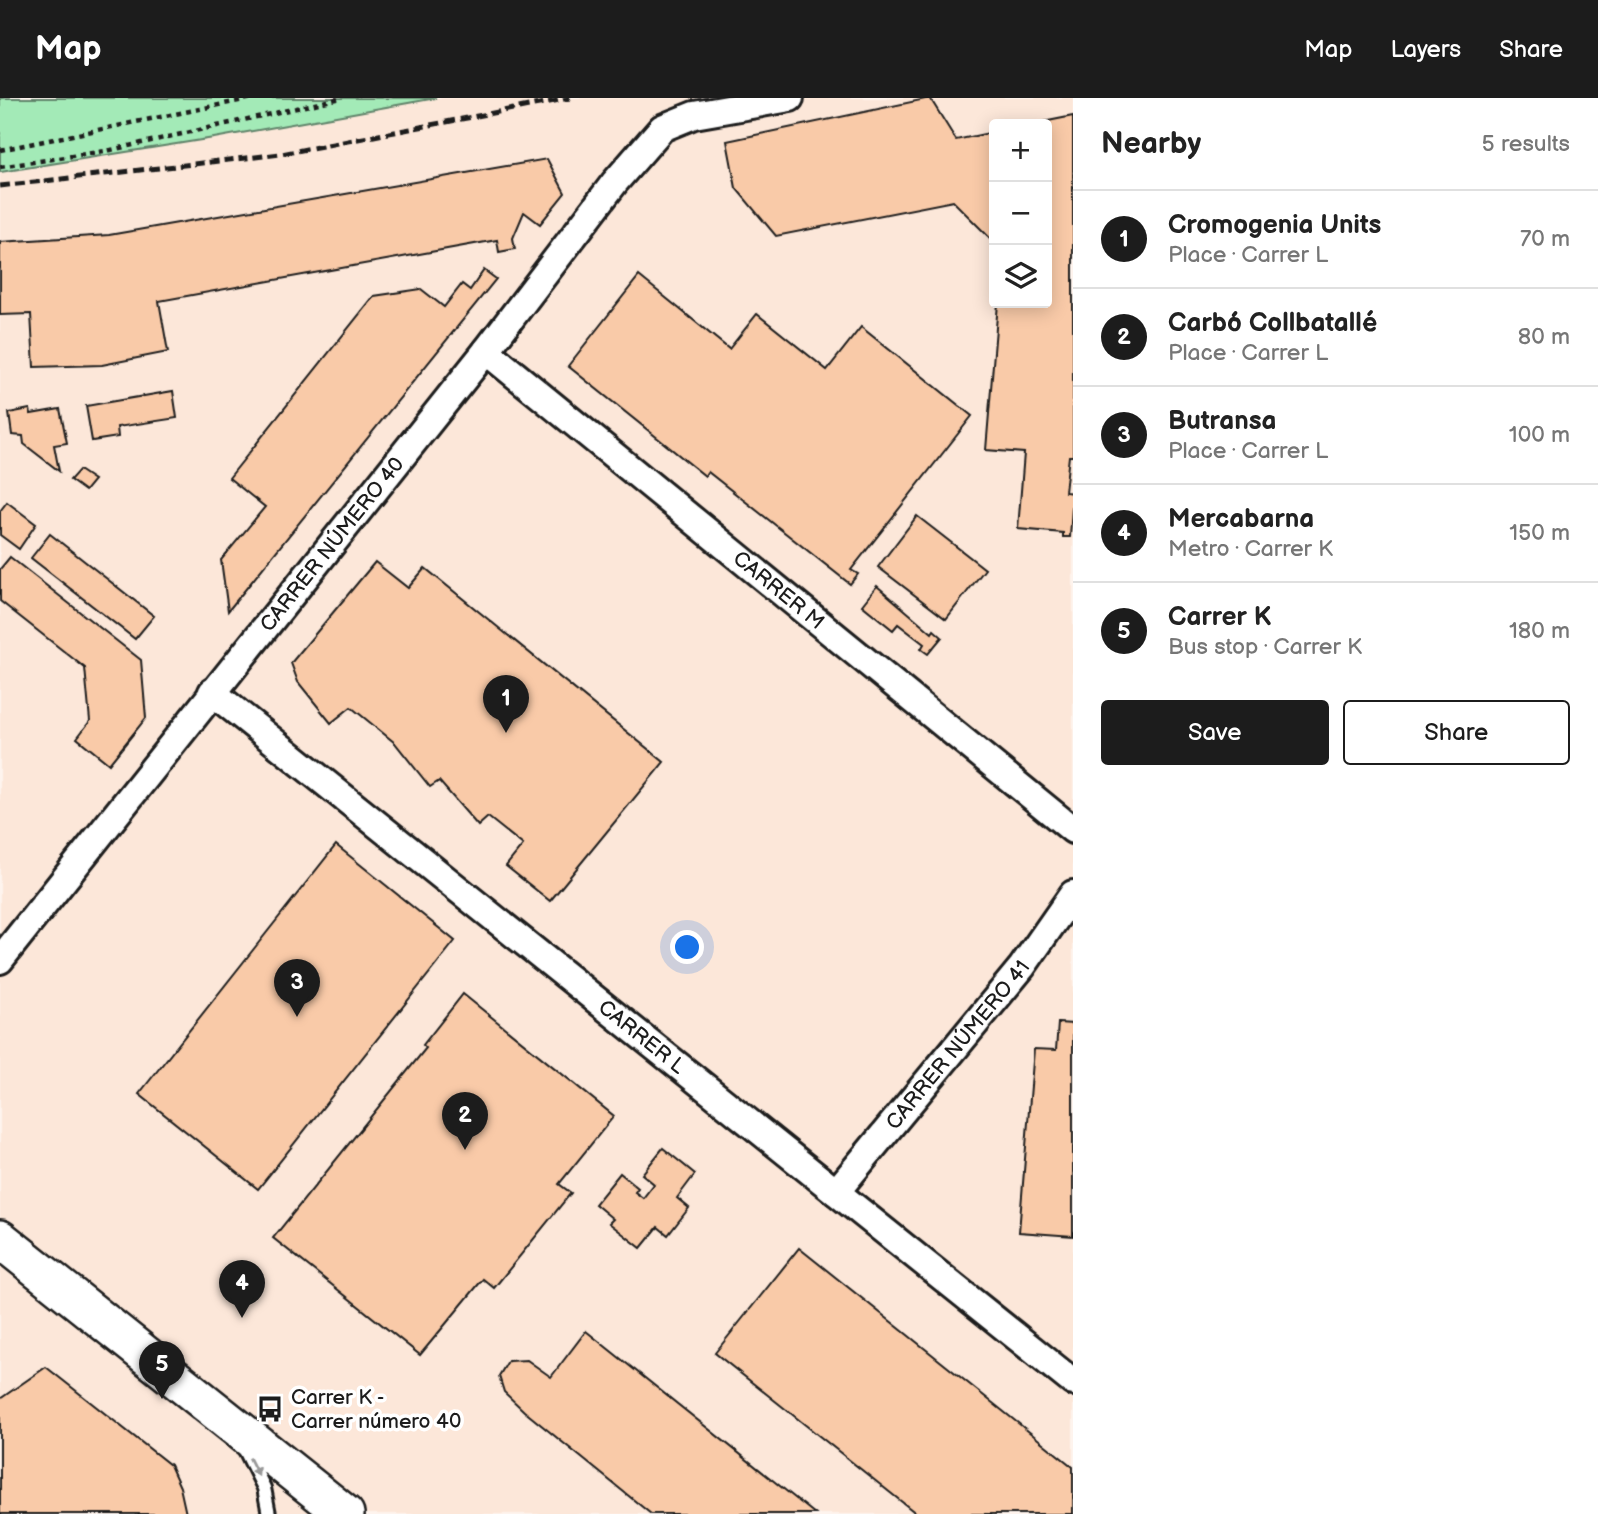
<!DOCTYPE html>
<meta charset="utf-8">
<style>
body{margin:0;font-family:"Balsamiq Sans",sans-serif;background:#f6f6f6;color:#222}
.controls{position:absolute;right:21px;top:21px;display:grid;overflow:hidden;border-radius:7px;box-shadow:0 4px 18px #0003}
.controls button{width:63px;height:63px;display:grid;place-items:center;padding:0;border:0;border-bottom:2px solid #e0e0e0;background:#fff;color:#222;font:35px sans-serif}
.you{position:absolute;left:688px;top:850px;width:24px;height:24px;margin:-18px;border:5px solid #fff;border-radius:50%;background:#1a73e8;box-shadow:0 0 0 10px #1a73e833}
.badge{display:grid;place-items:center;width:46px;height:46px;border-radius:50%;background:#1c1c1c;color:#fff;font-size:23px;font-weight:700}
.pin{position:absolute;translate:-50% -58px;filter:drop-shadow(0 2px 4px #0008)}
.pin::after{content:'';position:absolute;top:37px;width:24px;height:21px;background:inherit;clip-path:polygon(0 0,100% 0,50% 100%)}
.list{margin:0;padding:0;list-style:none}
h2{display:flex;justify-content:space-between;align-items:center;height:91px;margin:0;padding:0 28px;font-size:30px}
h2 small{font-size:23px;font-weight:400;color:#767676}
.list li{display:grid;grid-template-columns:46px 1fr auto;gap:21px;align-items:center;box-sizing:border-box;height:98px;padding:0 28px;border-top:2px solid #e0e0e0}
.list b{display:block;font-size:26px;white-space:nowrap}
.list p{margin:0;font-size:23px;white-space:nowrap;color:#767676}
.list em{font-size:23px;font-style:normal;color:#767676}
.actions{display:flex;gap:14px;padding:21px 28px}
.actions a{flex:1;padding:16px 0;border:2px solid #1c1c1c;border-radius:7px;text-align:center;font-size:24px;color:#1c1c1c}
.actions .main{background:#1c1c1c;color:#fff}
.icon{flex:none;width:38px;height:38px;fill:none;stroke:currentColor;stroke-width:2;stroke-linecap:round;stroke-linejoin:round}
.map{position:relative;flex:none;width:1073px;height:1416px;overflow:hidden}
header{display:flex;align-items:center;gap:42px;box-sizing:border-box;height:98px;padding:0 35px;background:#1c1c1c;color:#fff}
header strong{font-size:33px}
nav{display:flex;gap:38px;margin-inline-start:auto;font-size:24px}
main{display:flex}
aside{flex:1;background:#fff}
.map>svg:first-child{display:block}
</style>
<header>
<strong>Map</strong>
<nav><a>Map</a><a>Layers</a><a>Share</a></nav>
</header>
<main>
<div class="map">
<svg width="1073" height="1416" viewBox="0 0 1073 1416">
<rect width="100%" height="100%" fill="#fef4ee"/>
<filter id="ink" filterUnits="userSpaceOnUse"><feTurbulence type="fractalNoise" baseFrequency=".0143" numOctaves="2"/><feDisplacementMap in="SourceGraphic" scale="14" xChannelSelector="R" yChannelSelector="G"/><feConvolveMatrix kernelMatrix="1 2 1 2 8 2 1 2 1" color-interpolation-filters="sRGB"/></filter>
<g filter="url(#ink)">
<path fill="#fce7d9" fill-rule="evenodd" d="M436,0H1073V1416H0V74L214,40ZM994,26H1047V205H994Z"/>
<polygon fill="#a3eab7" stroke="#60836a" stroke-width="2" points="0,0 436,0 214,40 0,74"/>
<g fill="#f9caa8" stroke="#1c1c1c" stroke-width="2">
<polygon points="930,0 956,42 994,34 994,144 953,103 776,138 736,90 727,43"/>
<polygon points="1073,18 1073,358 1069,358 1065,394 1073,395 1070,439 1063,439 1063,435 1018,431 1024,355 986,352 998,205 1047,205 1047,26 1033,26"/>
<polygon points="547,61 565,95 540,126 524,114 513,140 515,151 499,154 497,142 159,203 168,254 102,267 34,269 31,216 0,217 0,144 109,137"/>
<polygon points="484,172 496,181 228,513 221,462 265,409 229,380 374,198 421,191 444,209 462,186 470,192"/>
<polygon points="639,178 729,251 757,216 827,272 861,229 972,318 851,472 858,476 850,486 708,374 705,378 568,268"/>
<polygon points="173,293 177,320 117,329 118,339 92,343 86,308"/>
<polygon points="30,311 31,316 60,311 67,345 54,347 59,373 24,346 23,338 12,337 9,315"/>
<polygon points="79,372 94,382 85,393 70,382"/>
<polygon points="7,404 36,426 19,451 0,437 0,413"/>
<polygon points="917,418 985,471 946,521 878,469"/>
<polygon points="50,436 154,518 135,541 31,460"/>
<polygon points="10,459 141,562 146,620 109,666 77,640 90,623 85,570 0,503 0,471"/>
<polygon points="375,464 408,490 425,470 664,664 550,803 506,768 523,747 488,719 478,728 439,683 430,689 395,645 351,609 331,625 298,584 291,565"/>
<polygon points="877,488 932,535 934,532 942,539 928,556 921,551 924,546 898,526 893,532 862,507"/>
<polygon points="336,747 455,843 258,1091 139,996"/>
<polygon points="463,896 614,1018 559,1086 571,1095 494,1190 483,1181 420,1257 273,1140 426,950 423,947"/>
<polygon points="1058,925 1073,926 1073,1138 1019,1134 1034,951 1056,952"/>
<polygon points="663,1050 695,1076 677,1100 689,1110 668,1137 658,1129 641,1150 609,1125 613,1121 595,1106 620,1075 638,1090 635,1094 643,1100 654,1086 642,1076"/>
<polygon points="799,1150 1073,1369 1073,1416 917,1416 715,1255"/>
<polygon points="586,1233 815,1416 651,1416 524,1313 504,1294 499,1278 508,1263 527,1262 551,1279"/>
<polygon points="46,1269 170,1367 180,1389 186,1416 0,1416 0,1301"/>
</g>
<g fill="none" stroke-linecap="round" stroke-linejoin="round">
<g stroke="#1c1c1c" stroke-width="18">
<polyline id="lane" points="244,1350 264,1390 269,1416"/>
</g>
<g stroke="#1c1c1c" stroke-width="32">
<g id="street">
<path id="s1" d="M486,253L1073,732"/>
<path id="s2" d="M212,594L1073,1284"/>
<path id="s3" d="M0,862L486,253L615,84L662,30L694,17L790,0"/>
<path id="s4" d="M836,1094L1022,869L1073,796"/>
</g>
</g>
<g stroke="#1c1c1c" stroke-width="42">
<polyline id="secondary" points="0,1141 345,1416"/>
</g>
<g stroke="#1c1c1c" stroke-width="4.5" stroke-dasharray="5 5" stroke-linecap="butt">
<polyline points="0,52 253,0"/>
<polyline points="0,69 111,52 341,0"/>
</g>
<use href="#lane" stroke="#fff" stroke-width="12"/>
<use href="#street" stroke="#fff" stroke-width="26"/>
<use href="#secondary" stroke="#fff" stroke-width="37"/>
<polyline stroke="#1c1c1c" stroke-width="5" stroke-dasharray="10 5" stroke-linecap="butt" points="0,88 281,56 570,0"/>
</g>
<defs><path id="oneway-solid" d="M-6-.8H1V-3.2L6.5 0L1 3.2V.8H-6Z" transform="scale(1.75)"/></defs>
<use fill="#999" href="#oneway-solid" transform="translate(254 1369) rotate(63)"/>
</g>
<defs>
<g id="bus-bare" transform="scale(2.1)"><path d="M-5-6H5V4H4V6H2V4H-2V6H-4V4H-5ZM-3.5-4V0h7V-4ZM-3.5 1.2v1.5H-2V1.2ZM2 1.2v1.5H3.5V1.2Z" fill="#1c1c1c" stroke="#fff" stroke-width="2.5" paint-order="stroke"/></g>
</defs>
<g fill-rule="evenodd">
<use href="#bus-bare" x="270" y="1311"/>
</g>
<g text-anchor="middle" stroke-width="7" stroke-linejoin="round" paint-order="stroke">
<g font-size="21" fill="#1c1c1c" stroke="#fff">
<text dy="7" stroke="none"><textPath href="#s3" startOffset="532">CARRER NÚMERO 40</textPath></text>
<text dy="7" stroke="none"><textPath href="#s1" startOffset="378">CARRER M</textPath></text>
<text dy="7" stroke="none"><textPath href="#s2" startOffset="551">CARRER L</textPath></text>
<text dy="7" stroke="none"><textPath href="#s4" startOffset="191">CARRER NÚMERO 41</textPath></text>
</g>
<g font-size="21" fill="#1c1c1c" stroke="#fff" text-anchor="start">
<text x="291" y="1306">Carrer K -<tspan x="291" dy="24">Carrer número 40</tspan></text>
</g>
</g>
</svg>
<div class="controls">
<button>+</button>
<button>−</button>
<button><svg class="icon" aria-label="layers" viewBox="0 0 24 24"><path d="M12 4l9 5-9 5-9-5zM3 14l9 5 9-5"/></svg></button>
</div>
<div class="you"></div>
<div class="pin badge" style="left:506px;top:635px">1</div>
<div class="pin badge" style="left:465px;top:1052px">2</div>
<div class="pin badge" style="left:297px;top:919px">3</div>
<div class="pin badge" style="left:242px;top:1220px">4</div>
<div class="pin badge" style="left:162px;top:1301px">5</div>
</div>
<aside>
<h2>Nearby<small>5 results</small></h2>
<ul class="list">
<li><span class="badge">1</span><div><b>Cromogenia Units</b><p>Place · Carrer L</p></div><em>70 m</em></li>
<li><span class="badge">2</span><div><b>Carbó Collbatallé</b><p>Place · Carrer L</p></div><em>80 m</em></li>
<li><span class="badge">3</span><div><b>Butransa</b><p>Place · Carrer L</p></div><em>100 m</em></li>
<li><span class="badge">4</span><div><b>Mercabarna</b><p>Metro · Carrer K</p></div><em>150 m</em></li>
<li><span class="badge">5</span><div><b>Carrer K</b><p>Bus stop · Carrer K</p></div><em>180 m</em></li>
</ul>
<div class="actions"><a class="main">Save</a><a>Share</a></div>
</aside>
</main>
